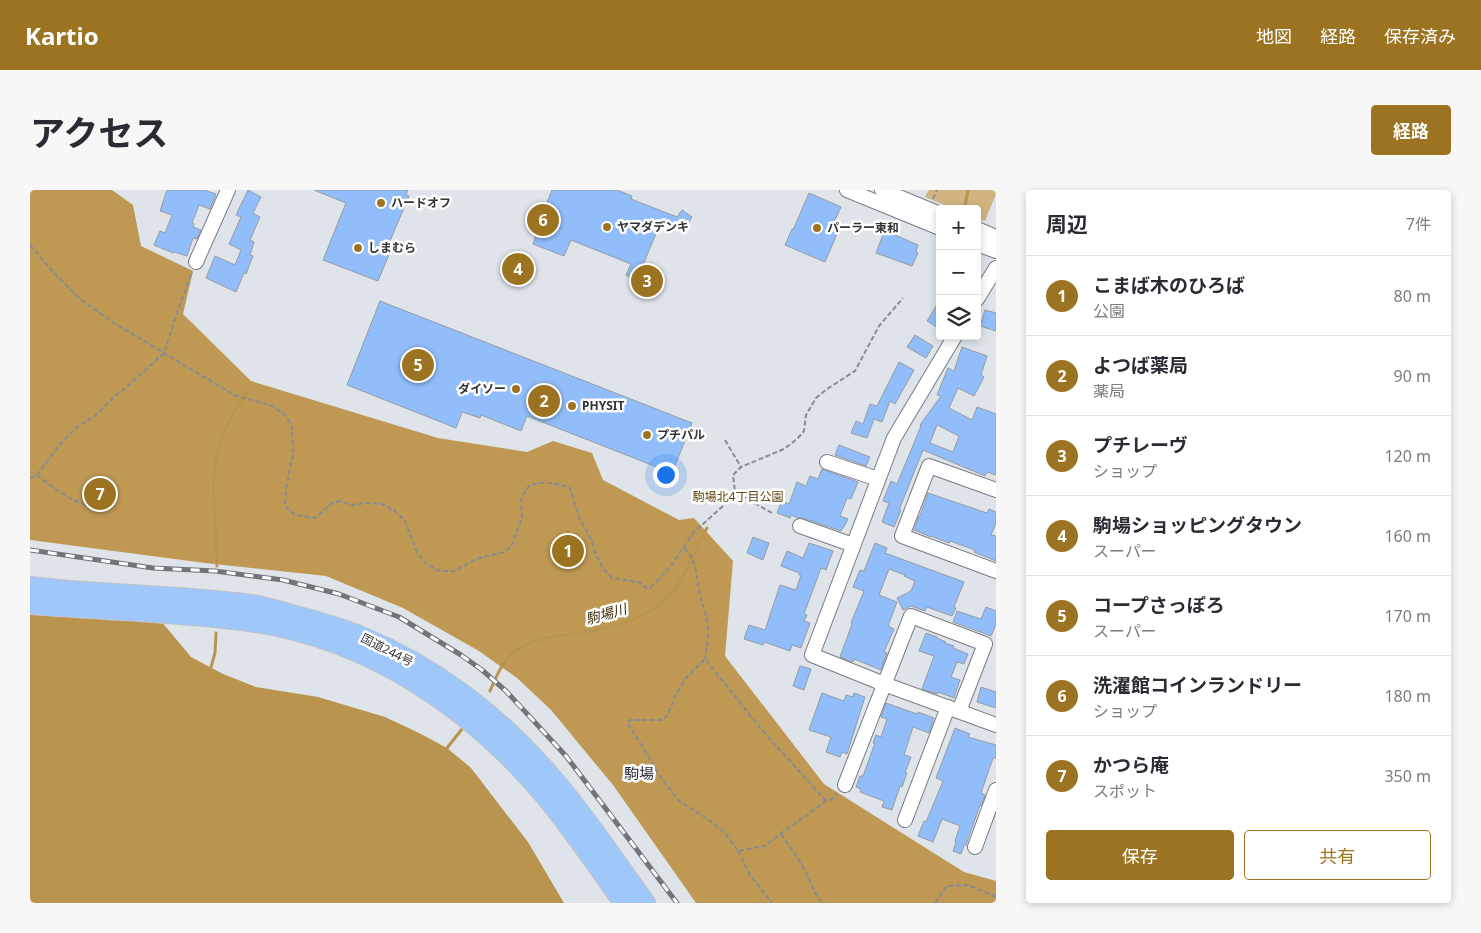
<!DOCTYPE html>
<html lang="ja">
<meta charset="utf-8">
<style>
body{margin:0;font-family:"Noto Sans","Noto Sans JP",sans-serif;background:#f7f7f7;color:#2b2b33}
.controls{position:absolute;right:15px;top:15px;display:grid;overflow:hidden;border-radius:5px;box-shadow:0 2px 8px #0003}
.controls button{width:45px;height:45px;display:grid;place-items:center;padding:0;border:0;border-bottom:1px solid #e1e1e2;background:#fff;color:#2b2b33;font:25px sans-serif}
.you{position:absolute;left:635px;top:284px;width:18px;height:18px;margin:-12px;border:4px solid #fff;border-radius:50%;background:#1a73e8;box-shadow:0 0 0 8px #1a73e833}
.badge{display:grid;place-items:center;width:32px;height:32px;border-radius:50%;background:#9c7421;color:#fff;font-size:16px;font-weight:700}
.pin{position:absolute;translate:-50% -50%;border:2px solid #fff;box-shadow:0 1px 5px #0006}
.list{margin:0;padding:0;list-style:none}
h2{display:flex;justify-content:space-between;align-items:center;height:65px;margin:0;padding:0 20px;font-size:21px}
h2 small{font-size:16px;font-weight:400;color:#7c7c81}
.list li{display:grid;grid-template-columns:32px 1fr auto;gap:15px;align-items:center;box-sizing:border-box;height:80px;padding:0 20px;border-top:1px solid #e1e1e2}
.list b{display:block;font-size:19px;white-space:nowrap}
.list p{margin:0;font-size:16px;white-space:nowrap;color:#7c7c81}
.list em{font-size:16px;font-style:normal;color:#7c7c81}
.actions{display:flex;gap:10px;padding:15px 20px}
.actions a{flex:1;padding:11px 0;border:1px solid #9c7421;border-radius:5px;text-align:center;font-size:18px;color:#9c7421}
.actions .main{background:#9c7421;color:#fff}
.icon{flex:none;width:28px;height:28px;fill:none;stroke:currentColor;stroke-width:2;stroke-linecap:round;stroke-linejoin:round}
.map{position:relative;flex:none;width:966px;height:713px;overflow:hidden;border-radius:5px}
header{display:flex;align-items:center;gap:30px;box-sizing:border-box;height:70px;padding:0 25px;background:#9c7421;color:#fff}
header strong{font-size:24px}
nav{display:flex;gap:28px;margin-inline-start:auto;font-size:18px}
.intro{display:flex;align-items:center;justify-content:space-between;box-sizing:border-box;height:120px;padding:0 30px}
h1{margin:0;font-size:35px}
.button{padding:12px 22px;border-radius:5px;background:#9c7421;color:#fff;font-size:18px;font-weight:700}
main{display:flex;gap:30px;padding:0 30px}
aside{flex:1;background:#fff;border-radius:5px;box-shadow:0 2px 8px #0003}
.map>svg:first-child{display:block}
</style>
<header>
<strong>Kartio</strong>
<nav><a>地図</a><a>経路</a><a>保存済み</a></nav>
</header>
<div class="intro"><h1>アクセス</h1><a class="button">経路</a></div>
<main>
<div class="map">
<svg width="966" height="713" viewBox="0 0 966 713">
<rect width="100%" height="100%" fill="#dfe4eb"/>
<polygon fill="#d2b480" points="899,0 966,0 966,4 955,31 947,28 947,19 924,19 895,7"/>
<polygon fill="#bf9954" points="0,0 82,0 103,15 111,56 163,81 153,124 221,191 408,248 497,262 523,251 562,263 573,290 649,330 664,328 703,371 695,466 794,594 934,682 966,691 966,713 666,713 583,595 521,520 487,488 449,461 373,418 296,386 175,373 0,350"/>
<polygon fill="#b9944f" points="0,421 131,431 161,467 193,484 226,497 288,507 355,527 389,543 417,558 441,578 498,652 534,713 0,713"/>
<g fill="none" stroke-linecap="round" stroke-linejoin="round">
<g stroke="#b9944f" stroke-width="3">
<polyline points="935,16 938,0"/>
<path d="M187,376C187,332 176,284 194,242C200,227 209,214 217,201"/>
<polyline points="181,477 185,463 186,443"/>
<path d="M460,501C466,488 472,471 484,462C504,446 532,446 557,442C582,438 611,429 632,413C651,399 665,359 677,338"/>
<polyline points="417,558 432,539"/>
</g>
</g>
<g fill="#91befa" stroke="#969ba2" fill-rule="evenodd">
<polygon points="137,0 174,0 186,4 180,19 169,15 162,33 164,34 163,37 171,40 167,49 163,48 157,66 144,62 143,63 124,55 130,41 135,43 142,25 130,21"/>
<polygon points="218,0 231,7 223,23 230,27 220,50 224,52 220,65 223,66 216,84 214,83 206,102 176,88 185,66 205,75 211,60 199,54 211,27 206,25"/>
<polygon points="284,0 378,0 376,5 379,6 360,51 364,53 348,91 293,70 316,13"/>
<polygon points="522,0 587,0 602,6 601,9 647,27 652,20 662,27 653,42 635,31 632,38 629,36 613,75 629,85 617,104 606,97 610,92 596,85 601,74 541,50 534,66 503,54 510,36 508,35"/>
<polygon points="779,3 811,17 803,34 810,37 795,72 755,55 762,39 763,40"/>
<polygon points="857,34 866,37 863,44 888,55 886,62 888,63 882,76 846,63"/>
<polygon points="910,110 910,139 897,131"/>
<polygon points="350,111 662,233 642,283 497,226 491,241 451,225 450,228 432,222 426,238 317,195"/>
<polygon points="955,120 966,123 966,141 950,136"/>
<polygon points="885,145 903,156 896,168 877,157"/>
<path d="M932,157L957,166L951,185L954,187L944,206L928,198L919,218L942,230L947,217L966,224V285L957,282L955,286L893,260L869,320H871L864,337L852,332L859,313L853,311L861,291L867,294L891,236L890,235L911,206L907,205L918,178L924,181ZM907,235L929,246L923,262L900,253Z"/>
<polygon points="869,172 884,180 865,214 860,211 852,232 844,229 837,248 821,243 826,231 833,234 840,214 847,216"/>
<polygon points="809,255 840,267 836,276 805,265"/>
<polygon points="792,279 828,292 821,309 817,308 810,326 818,329 814,337 813,337 811,341 773,328 768,328 761,325 760,328 747,323 752,311 759,314 767,292 776,296 780,286 788,289"/>
<polygon points="898,303 957,323 959,319 966,322 966,333 961,345 966,346 966,371 944,362 945,360 920,351 919,353 901,346 901,347 884,340 889,326 890,326"/>
<polygon points="723,347 739,353 733,370 717,363"/>
<polygon points="779,353 803,361 796,380 791,378 774,424 777,425 774,431 780,433 771,458 762,455 760,461 734,452 733,455 714,449 719,435 735,440 750,395 766,400 771,385 769,385 769,383 751,376 757,361 773,368"/>
<polygon points="845,353 857,358 855,363 934,392 924,417 926,418 922,426 897,417 895,421 881,416 873,420 867,408 881,401 885,391 874,386 875,385 859,379 849,405 867,412 858,436 864,439 854,462 857,463 851,480 824,469 823,472 810,467 822,434 821,433 834,401 823,397 830,380 834,381"/>
<polygon points="956,417 966,421 966,434 961,446 923,432 927,421 951,429"/>
<polygon points="896,443 907,447 907,448 916,452 915,453 924,456 923,458 938,464 934,474 927,472 921,487 930,490 924,508 908,502 907,504 892,499 904,466 889,461"/>
<polygon points="770,476 781,479 774,500 763,496"/>
<polygon points="951,497 966,502 966,518 947,512"/>
<polygon points="792,503 814,511 816,505 823,507 824,503 835,507 817,564 812,562 810,567 796,562 801,547 779,540"/>
<polygon points="856,513 887,524 888,522 904,528 899,543 883,537 874,565 881,567 875,583 877,583 872,597 870,596 862,620 852,617 854,611 830,602 831,599 826,597 830,586 833,586 845,553 843,553 846,545 851,547 857,529 851,527"/>
<polygon points="925,538 940,544 938,547 966,555 966,568 963,568 951,603 955,605 951,616 950,615 936,655 934,655 931,664 923,661 926,652 925,651 930,636 912,629 903,652 888,646 894,631 896,632 913,591 906,588"/>
</g>
<g fill="none" stroke-linecap="round" stroke-linejoin="round">
<g stroke="#777b82" stroke-width="16">
<g id="minor">
<polyline points="817,0 910,38"/>
<polyline points="852,0 910,24"/>
<polyline points="947,39 966,47"/>
<polyline points="947,54 966,61"/>
<polyline points="166,72 198,0"/>
<polyline points="947,109 966,78"/>
<polyline points="925,146 864,248 782,465 854,494 966,535"/>
<polyline points="797,272 848,289"/>
<polyline points="966,300 899,276 872,346 966,381"/>
<polyline points="770,336 823,355"/>
<polyline points="815,595 881,426 955,454 929,521"/>
<polyline points="875,630 918,517"/>
<polyline points="945,657 966,600"/>
</g>
</g>
<g stroke="#c2c2c3" stroke-width="22">
<g id="highway">
<path d="M0,397C74,406 148,405 222,415C238,417 254,423 269,427C291,433 313,439 334,448C402,476 464,523 513,578C550,619 582,668 615,713"/>
<path d="M0,414C73,420 147,421 219,431C339,448 442,517 518,609C545,642 569,678 594,713"/>
</g>
</g>
<g stroke="#888c90" stroke-width="2" stroke-dasharray="5 2.5" stroke-linecap="butt">
<polyline points="903,9 907,0"/>
<polyline points="0,55 25,84 50,109 84,133 204,205 243,216 256,226 262,237 263,264 256,299 255,316 265,325 285,328 302,313 310,311 322,315 336,313 352,314 365,321 375,331 387,362 396,374 410,381 425,381 440,372 452,367 474,362 481,357 492,328 491,310 495,301 500,295 509,293 520,293 536,296 540,298 550,330 561,349 566,365 574,379 582,388 609,392 616,398 621,397 641,376 663,343 693,316 705,302"/>
<polyline points="695,250 711,277"/>
<path d="M7,285C25,299 43,313 66,318"/>
<polyline points="0,288 7,285 31,253 47,237 65,226 84,207 100,194 134,163 148,120 162,82"/>
<polyline points="742,323 705,302 703,285 711,277 754,259 767,249 774,241 776,225 786,208 797,199 825,181 849,136 873,108"/>
<path d="M654,358C667,369 666,385 669,400C671,411 675,420 677,431C679,443 677,457 675,469"/>
<polyline points="796,611 732,540 675,469 656,488 646,504 638,525 632,530 600,530 597,533 617,564 627,582 649,611 678,629 696,644 708,661 734,656 796,611 802,609 807,604"/>
<polyline points="751,644 771,673 786,704 792,713"/>
<polyline points="708,661 720,685 742,713"/>
<polyline points="905,713 917,696 938,695 966,707"/>
</g>
<use href="#minor" stroke="#fff" stroke-width="14"/>
<use href="#highway" stroke="#a0c7fa" stroke-width="20"/>
<g stroke="#717478" stroke-width="5">
<polyline id="rail" points="0,360 123,378 185,381 253,390 309,404 369,427 431,465 452,480 476,501 536,566 647,713"/>
</g>
<use href="#rail" stroke="#fff" stroke-width="3" stroke-dasharray="9" stroke-linecap="butt"/>
</g>
<g fill="#9c7421" stroke="#fff" stroke-width="2">
<circle cx="351" cy="13" r="5"/>
<circle cx="577" cy="37" r="5"/>
<circle cx="787" cy="38" r="5"/>
<circle cx="328" cy="58" r="5"/>
<circle cx="486" cy="199" r="5"/>
<circle cx="542" cy="216" r="5"/>
<circle cx="617" cy="245" r="5"/>
</g>
<g text-anchor="middle" stroke-width="5" stroke-linejoin="round" paint-order="stroke">
<g font-size="12" font-weight="bold" fill="#323436" stroke="#fff" text-anchor="start">
<text x="361" y="17">ハードオフ</text>
<text x="587" y="41">ヤマダデンキ</text>
<text x="797" y="42">パーラー東和</text>
<text x="338" y="62">しまむら</text>
<text x="476" y="203" text-anchor="end">ダイソー</text>
<text x="552" y="220">PHYSIT</text>
<text x="627" y="249">プチパル</text>
</g>
<g font-size="12" fill="#60460f" stroke="#fff">
<text x="708" y="311">駒場北4丁目公園</text>
</g>
<g font-size="12" fill="#323436" stroke="#fff">
<text transform="translate(357 460) rotate(27)" y="4">国道244号</text>
</g>
<g font-size="14" font-style="italic" fill="#3d2d0e" stroke="#fff">
<text transform="translate(576 424) rotate(-16)" y="5">駒場川</text>
</g>
<g font-size="15" fill="#2b2f34" stroke="#fff">
<text x="609" y="589">駒場</text>
</g>
</g>
</svg>
<div class="controls">
<button>+</button>
<button>−</button>
<button><svg class="icon" aria-label="layers" viewBox="0 0 24 24"><path d="M12 4l9 5-9 5-9-5zM3 14l9 5 9-5"/></svg></button>
</div>
<div class="you"></div>
<div class="pin badge" style="left:538px;top:361px">1</div>
<div class="pin badge" style="left:514px;top:211px">2</div>
<div class="pin badge" style="left:617px;top:91px">3</div>
<div class="pin badge" style="left:488px;top:79px">4</div>
<div class="pin badge" style="left:388px;top:175px">5</div>
<div class="pin badge" style="left:513px;top:30px">6</div>
<div class="pin badge" style="left:70px;top:304px">7</div>
</div>
<aside>
<h2>周辺<small>7件</small></h2>
<ul class="list">
<li><span class="badge">1</span><div><b>こまば木のひろば</b><p>公園</p></div><em>80 m</em></li>
<li><span class="badge">2</span><div><b>よつば薬局</b><p>薬局</p></div><em>90 m</em></li>
<li><span class="badge">3</span><div><b>プチレーヴ</b><p>ショップ</p></div><em>120 m</em></li>
<li><span class="badge">4</span><div><b>駒場ショッピングタウン</b><p>スーパー</p></div><em>160 m</em></li>
<li><span class="badge">5</span><div><b>コープさっぽろ</b><p>スーパー</p></div><em>170 m</em></li>
<li><span class="badge">6</span><div><b>洗濯館コインランドリー</b><p>ショップ</p></div><em>180 m</em></li>
<li><span class="badge">7</span><div><b>かつら庵</b><p>スポット</p></div><em>350 m</em></li>
</ul>
<div class="actions"><a class="main">保存</a><a>共有</a></div>
</aside>
</main>
